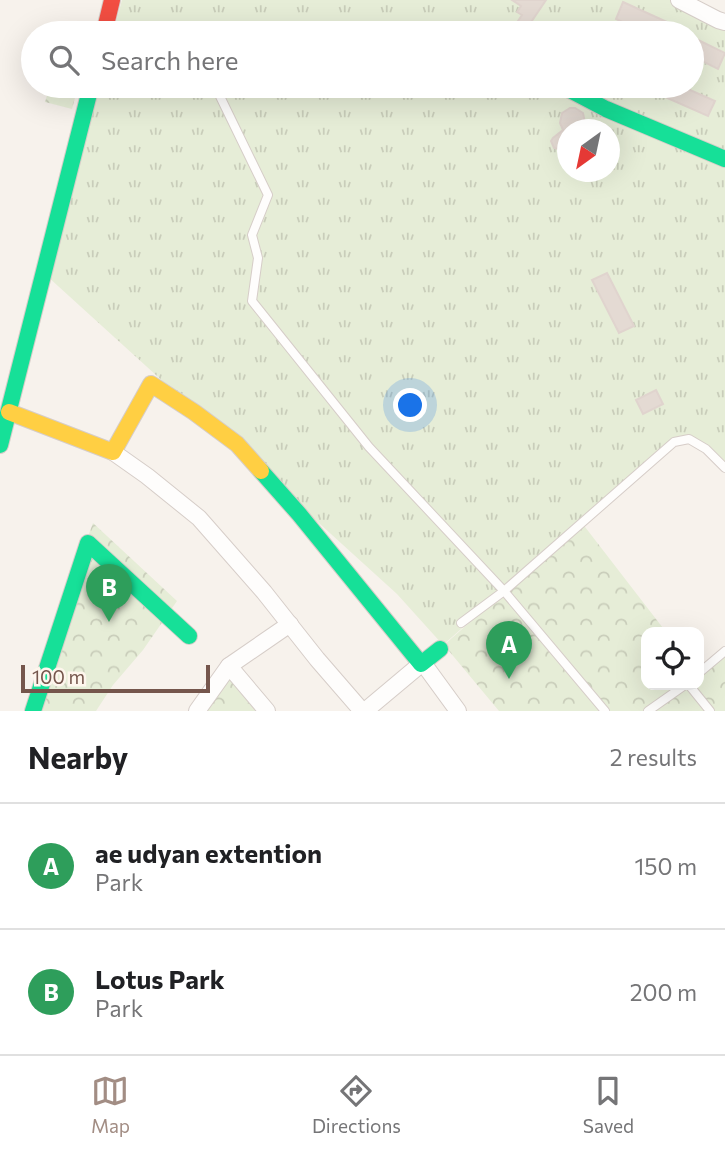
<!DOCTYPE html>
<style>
body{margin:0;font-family:Commissioner,sans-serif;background:#f2f2f2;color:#202124}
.controls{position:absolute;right:21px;bottom:21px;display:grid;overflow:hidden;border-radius:14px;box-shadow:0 7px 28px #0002}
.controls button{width:63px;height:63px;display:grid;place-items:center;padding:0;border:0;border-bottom:2px solid #e0e0e0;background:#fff;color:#202124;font:35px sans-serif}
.compass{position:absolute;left:557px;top:119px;width:63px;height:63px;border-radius:50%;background:#fff;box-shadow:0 7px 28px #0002;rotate:213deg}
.scale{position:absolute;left:21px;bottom:18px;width:189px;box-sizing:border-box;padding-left:7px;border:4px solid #75564c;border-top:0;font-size:19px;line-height:24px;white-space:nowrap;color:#75564c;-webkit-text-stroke:5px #fef6ed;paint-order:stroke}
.you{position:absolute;left:411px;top:406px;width:24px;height:24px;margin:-18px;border:5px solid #fff;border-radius:50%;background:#1a73e8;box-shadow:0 0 0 10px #1a73e833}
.badge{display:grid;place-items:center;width:46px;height:46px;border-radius:50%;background:#a28d84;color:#fff;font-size:23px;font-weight:700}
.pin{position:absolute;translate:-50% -58px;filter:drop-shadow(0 2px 4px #0008)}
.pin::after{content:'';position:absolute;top:37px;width:24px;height:21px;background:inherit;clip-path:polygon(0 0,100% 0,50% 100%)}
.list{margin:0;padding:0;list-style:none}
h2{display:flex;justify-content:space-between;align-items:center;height:91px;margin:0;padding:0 28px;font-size:30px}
h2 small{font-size:23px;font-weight:400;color:#757577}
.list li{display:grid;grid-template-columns:46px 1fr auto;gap:21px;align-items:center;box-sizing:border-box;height:126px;padding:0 28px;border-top:2px solid #e0e0e0}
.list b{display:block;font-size:26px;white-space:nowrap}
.list p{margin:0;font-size:23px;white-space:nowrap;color:#757577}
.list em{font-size:23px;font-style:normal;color:#757577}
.icon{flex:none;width:38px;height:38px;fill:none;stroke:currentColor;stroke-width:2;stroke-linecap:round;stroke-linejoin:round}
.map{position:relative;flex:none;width:725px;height:711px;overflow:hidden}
.search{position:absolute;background:#fff;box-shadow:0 7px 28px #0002;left:21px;right:21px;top:21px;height:77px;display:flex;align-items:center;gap:18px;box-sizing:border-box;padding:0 24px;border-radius:38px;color:#757577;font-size:26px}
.sheet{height:343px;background:#fff}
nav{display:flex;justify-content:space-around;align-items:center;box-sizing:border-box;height:98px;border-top:2px solid #e0e0e0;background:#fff;font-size:19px;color:#757577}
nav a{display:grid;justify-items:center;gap:4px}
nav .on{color:#a28d84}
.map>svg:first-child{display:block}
</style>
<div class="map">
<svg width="725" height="711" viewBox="0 0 725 711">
<defs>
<pattern id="grass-tufts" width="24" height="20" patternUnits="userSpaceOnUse" patternTransform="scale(1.75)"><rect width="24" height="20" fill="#e6edd7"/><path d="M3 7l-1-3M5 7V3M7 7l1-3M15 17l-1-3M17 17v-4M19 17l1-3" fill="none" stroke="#c9cdba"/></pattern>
<pattern id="park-crowns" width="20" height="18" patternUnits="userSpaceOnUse" patternTransform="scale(1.75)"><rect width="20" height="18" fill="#e6edd7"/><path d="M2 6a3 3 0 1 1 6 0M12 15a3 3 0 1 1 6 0" fill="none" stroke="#c9cdba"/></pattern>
</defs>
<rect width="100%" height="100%" fill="#f7f2ec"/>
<path fill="url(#grass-tufts)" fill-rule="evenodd" d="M122,0H671L725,21V467L690,439L674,441L443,645L397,594L47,276L97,86H692V33H113ZM568,130H610V172H568Z"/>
<g fill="url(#park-crowns)">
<polygon points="50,86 78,86 72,109 45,102"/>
<polygon points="93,523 177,601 143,650 113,685 96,711 26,711 48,643"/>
<polygon points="582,523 666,632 646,632 646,685 684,685 651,711 499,711 444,645"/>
<polygon points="725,652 725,711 655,711 686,685 699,685 699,674"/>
<polygon points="230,675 259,711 204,711"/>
</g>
<g fill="#e4dad3" stroke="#e0d4ce" stroke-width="2">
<polygon points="512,0 546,0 525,31 516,24 522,15 517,12 521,6"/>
<polygon points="623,2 667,22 662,33 646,33 616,19"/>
<polygon points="692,37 725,53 718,69 692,56"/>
<polygon points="670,86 681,86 715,101 708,116 665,97"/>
<polygon points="570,108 575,108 583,113 585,123 583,130 568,130 568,139 565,146 558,149 554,148 551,141 553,138 563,130 560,123 562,113"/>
<polygon points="607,273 634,326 619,333 592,280"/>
<polygon points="656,390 663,404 643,414 636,400"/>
</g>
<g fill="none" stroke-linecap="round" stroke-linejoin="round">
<g stroke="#d6cdc8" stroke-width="10">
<g id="lane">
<polyline points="176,33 176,27"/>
<polyline points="215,86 268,195 252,235 258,258 252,301 369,447 504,591 674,442 689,439 706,449 725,468"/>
<polyline points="461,623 504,591 605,711"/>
<polyline points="699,673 725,651"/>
<polyline points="689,685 710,711"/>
<polyline points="648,711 685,685"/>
</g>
</g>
<g stroke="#d6cdc8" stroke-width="18">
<g id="street">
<polyline points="679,0 718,20 725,22"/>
<polyline points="113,452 147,476 199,518 264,592 317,659 362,711"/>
<polyline points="423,663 458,711"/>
<polyline points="229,666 267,711"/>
<polyline points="197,711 229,666 290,624"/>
<polyline points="365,711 421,664"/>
</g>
</g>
<g stroke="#d6cdc8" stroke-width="18">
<g id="fast">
<polyline points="566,88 606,109 725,159"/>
<polyline points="0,445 91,86"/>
<polyline points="261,471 299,514 421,664 440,649"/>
<polyline points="33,711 88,543 189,636"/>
</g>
</g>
<g stroke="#d6cdc8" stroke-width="18">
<polyline id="slow" points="9,412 113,452 151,384 194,412 237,444 261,471"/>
</g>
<g stroke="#d6cdc8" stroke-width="18">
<polyline id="jam" points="104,33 112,0"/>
</g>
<use href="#lane" stroke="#fefdfc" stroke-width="8"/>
<use href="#street" stroke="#fefdfc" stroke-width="16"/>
<use href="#fast" stroke="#16e098" stroke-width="16"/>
<use href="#slow" stroke="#ffcf43" stroke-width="16"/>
<use href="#jam" stroke="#f24e42" stroke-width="16"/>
</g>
</svg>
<div class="controls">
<button><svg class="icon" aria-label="locate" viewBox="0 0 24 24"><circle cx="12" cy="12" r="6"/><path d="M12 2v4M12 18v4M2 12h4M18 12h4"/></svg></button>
</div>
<svg class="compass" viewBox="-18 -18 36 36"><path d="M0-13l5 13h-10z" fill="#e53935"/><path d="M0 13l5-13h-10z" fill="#757577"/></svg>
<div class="scale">100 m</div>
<div class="you"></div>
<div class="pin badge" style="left:509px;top:679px;background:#2e9e5b">A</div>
<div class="pin badge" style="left:109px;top:622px;background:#2e9e5b">B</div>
<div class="search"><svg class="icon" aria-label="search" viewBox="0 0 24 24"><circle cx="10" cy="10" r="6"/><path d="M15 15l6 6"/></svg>Search here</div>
</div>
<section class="sheet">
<h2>Nearby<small>2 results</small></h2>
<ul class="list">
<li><span class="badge" style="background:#2e9e5b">A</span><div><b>ae udyan extention</b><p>Park</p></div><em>150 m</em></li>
<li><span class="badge" style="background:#2e9e5b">B</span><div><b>Lotus Park</b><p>Park</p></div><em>200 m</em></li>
</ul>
</section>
<nav>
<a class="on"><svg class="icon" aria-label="map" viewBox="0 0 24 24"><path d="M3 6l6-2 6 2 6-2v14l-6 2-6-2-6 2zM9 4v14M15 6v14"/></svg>Map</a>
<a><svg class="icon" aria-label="directions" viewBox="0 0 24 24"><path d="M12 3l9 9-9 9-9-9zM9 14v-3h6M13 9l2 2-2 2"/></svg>Directions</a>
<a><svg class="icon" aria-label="saved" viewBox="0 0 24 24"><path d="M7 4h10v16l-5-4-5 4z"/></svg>Saved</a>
</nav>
